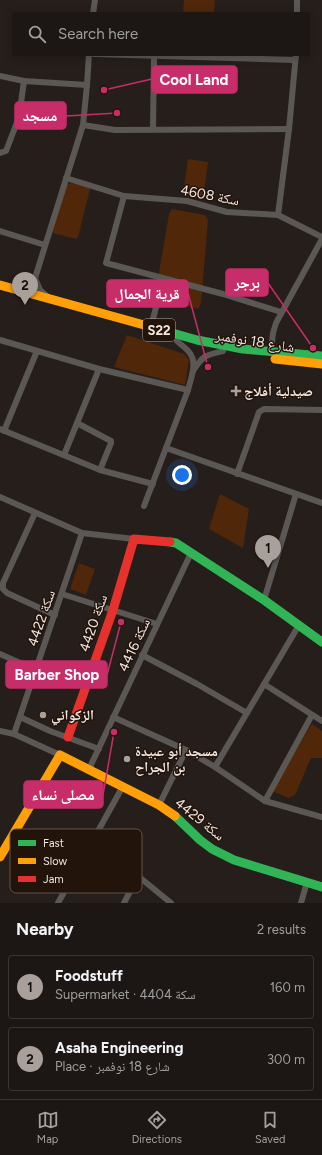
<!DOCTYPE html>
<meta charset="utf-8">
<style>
body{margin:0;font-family:Figtree,"Noto Naskh Arabic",sans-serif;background:#292322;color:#f1f3f6}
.you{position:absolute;left:182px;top:475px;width:14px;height:14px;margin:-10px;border:3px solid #fff;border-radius:50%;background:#1a73e8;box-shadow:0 0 0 6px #1a73e833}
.badge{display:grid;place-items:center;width:26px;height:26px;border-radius:50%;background:#aaa09b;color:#111;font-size:13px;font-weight:700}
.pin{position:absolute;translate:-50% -33px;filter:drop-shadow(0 1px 2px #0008)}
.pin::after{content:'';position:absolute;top:21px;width:14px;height:12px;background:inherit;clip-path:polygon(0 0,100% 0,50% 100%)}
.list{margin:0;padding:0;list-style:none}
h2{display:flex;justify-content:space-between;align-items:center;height:52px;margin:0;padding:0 16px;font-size:17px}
h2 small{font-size:13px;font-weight:400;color:#a09fa0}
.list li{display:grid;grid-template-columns:26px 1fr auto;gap:12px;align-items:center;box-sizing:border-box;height:64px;margin:0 8px 8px;padding:0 8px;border:1px solid #3a3534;border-radius:4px}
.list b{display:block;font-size:15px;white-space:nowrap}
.list p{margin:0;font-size:13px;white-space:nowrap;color:#a09fa0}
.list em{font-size:13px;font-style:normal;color:#a09fa0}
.icon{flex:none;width:22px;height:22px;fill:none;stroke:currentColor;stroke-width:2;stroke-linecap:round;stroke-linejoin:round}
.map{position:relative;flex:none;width:322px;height:903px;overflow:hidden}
.search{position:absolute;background:#1c1614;box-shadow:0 2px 10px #0003;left:12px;right:12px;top:12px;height:44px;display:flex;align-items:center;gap:10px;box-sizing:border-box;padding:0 14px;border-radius:4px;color:#a09fa0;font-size:15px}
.sheet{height:196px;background:#1c1614}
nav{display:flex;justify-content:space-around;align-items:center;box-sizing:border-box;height:56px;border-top:1px solid #3a3534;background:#1c1614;font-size:11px;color:#a09fa0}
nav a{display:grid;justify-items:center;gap:2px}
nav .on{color:#aaa09b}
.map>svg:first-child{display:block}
</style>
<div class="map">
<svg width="322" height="903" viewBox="0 0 322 903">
<rect width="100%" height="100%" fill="#261e1a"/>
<g fill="#502708">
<polygon points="184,0 215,0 214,14 183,14"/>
<polygon points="188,159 208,162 203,199 183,196"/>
<polygon points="71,183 88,187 90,189 78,237 76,239 53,233 53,230 67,184"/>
<polygon points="172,209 205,215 208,220 201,303 198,309 158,299 155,296 169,214"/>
<polygon points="127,335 184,354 189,360 185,385 114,367"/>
<polygon points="220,494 249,509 243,548 209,529"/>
<polygon points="79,563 95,569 86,595 70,589"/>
<polygon points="312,724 322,731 322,758 311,758 295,795 289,798 274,792 274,789 309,728"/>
</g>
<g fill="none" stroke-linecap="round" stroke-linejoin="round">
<g stroke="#5b5755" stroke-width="6">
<polyline points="93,14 95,0"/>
<polyline points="297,14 297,0"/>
<polyline points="94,54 295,60"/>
<polyline points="0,76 24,81 87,85"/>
<polyline points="83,125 115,130 289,129"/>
<polyline points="153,129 154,56"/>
<polyline points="0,153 6,151 19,117 24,81"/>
<polyline points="66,178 124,196 187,201 227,212 278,215 322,237"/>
<polyline points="124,196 106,263 223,294 281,312"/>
<polyline points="278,215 289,129 296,54"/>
<polyline points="0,231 45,245"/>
<polyline points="35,278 40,290 47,296"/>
<polyline points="14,287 23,285 35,278 83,125 87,85 89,54"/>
<polyline points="151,327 163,279"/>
<polyline points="0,340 99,369 188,390"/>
<polyline points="271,352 273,333 276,323 322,239"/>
<path d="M193,371C203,355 206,355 223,351"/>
<polyline points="77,423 111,441 111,443 100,470"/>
<polyline points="0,429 100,470 153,484"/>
<polyline points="4,431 37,351"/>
<polyline points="166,448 322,503"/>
<polyline points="64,455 99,369"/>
<polyline points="237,474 259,412 264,409 322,410"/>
<polyline points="0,497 82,533 134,539"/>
<path d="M144,506L188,390C191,378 198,362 189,352C186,348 181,345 177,341"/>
<polyline points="35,513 3,583 3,589 7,593 55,615"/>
<polyline points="62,594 157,624"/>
<polyline points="264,600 296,494"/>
<polyline points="0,654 36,670"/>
<polyline points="142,655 197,684 247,713"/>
<polyline points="264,684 322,721"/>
<polyline points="20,717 50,731 99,749"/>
<polyline points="113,717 186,750 215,767 265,801 322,817"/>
<polyline points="0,731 14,734 60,755"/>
<polyline points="14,734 82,533"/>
<polyline points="215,767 299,625"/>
<polyline points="89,769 191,553"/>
<polyline points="265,801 312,715"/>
<polyline points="159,805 186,750"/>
<polyline points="88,848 111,859 138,876 171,903"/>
<polyline points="58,903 123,786"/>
<polyline points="124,903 138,876"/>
<polyline points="301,903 307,882"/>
</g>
<g stroke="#30b455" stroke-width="9">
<polyline points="155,328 197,340 243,349 322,356"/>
<polyline points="170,542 176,543 264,600 322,642"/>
<polyline points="175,816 200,840 212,849 234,860 322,887"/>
</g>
<g stroke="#ff9f0a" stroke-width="9">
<polyline points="0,285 155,328"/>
<polyline points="275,359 322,364"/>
<polyline points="0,857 60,755 159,805 175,816"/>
</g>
<polyline stroke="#e5322d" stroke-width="9" points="68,737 113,610 134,539 170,542"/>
</g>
<g fill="#aaa09b" stroke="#22140b" stroke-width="1.5">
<path d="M234 385h4v4h4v4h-4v4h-4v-4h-4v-4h4z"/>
<circle cx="43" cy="715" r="4"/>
<circle cx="127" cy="759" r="4"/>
</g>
<g text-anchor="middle" stroke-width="3" stroke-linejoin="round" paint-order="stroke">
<rect fill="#22140b" stroke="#b3a7a0" stroke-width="1" x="143" y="319" width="32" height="22" rx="3"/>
<g font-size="13" font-weight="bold" fill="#f1e6e0">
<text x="159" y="335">S22</text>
</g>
<g font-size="14" fill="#f1e6e0" stroke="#22140b">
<text transform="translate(210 195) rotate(11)" y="5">سكة 4608</text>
<text transform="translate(255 341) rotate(9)" y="5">شارع 18 نوفمبر</text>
<text transform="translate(41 618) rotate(-71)" y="5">سكة 4422</text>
<text transform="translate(93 623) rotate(-71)" y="5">سكة 4420</text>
<text transform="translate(134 645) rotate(-65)" y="5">سكة 4416</text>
<text transform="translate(200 819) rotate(39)" y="5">سكة 4429</text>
</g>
<g font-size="14" font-weight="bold" fill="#f1e6e0" stroke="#22140b" text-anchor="start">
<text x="244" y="396">صيدلية أفلاج</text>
<text x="51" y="720">الزكواني</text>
<text x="135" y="756">مسجد أبو عبيدة<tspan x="135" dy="16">بن الجراح</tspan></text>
</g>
</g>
<rect x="10" y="829" width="132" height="64" rx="6" fill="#22140b" stroke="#60534b" stroke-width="1"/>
<rect x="18" y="840" width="18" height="6" fill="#30b455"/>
<rect x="18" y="858" width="18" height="6" fill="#ff9f0a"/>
<rect x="18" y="876" width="18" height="6" fill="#e5322d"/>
<g font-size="11" fill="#f1e6e0">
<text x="43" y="847">Fast</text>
<text x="43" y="865">Slow</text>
<text x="43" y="883">Jam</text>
</g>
<path fill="none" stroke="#c72d68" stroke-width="1.5" d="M104 90L152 79M117 113L66 116M313 348L268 283M208 367L188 293M121 622L107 675M114 732L103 795"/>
<g fill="#c72d68" stroke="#22140b" stroke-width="1.5">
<circle cx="104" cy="90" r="4"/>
<circle cx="117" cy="113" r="4"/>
<circle cx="313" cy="348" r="4"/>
<circle cx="208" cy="367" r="4"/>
<circle cx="121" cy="622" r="4"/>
<circle cx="114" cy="732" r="4"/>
</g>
<g fill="#c72d68" stroke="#c72d68" stroke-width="1.5">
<rect x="152" y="66" width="85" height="27" rx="4"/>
<rect x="15" y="102" width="51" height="27" rx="4"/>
<rect x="226" y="269" width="42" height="27" rx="4"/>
<rect x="107" y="280" width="81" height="27" rx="4"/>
<rect x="6" y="661" width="101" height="27" rx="4"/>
<rect x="24" y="781" width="79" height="27" rx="4"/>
</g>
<g font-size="15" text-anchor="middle" font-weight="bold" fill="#fff">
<text x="194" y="85">Cool Land</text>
<text x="40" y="121">مسجد</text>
<text x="247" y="288">برجر</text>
<text x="147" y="299">قرية الجمال</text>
<text x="57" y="680">Barber Shop</text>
<text x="63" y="800">مصلى نساء</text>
</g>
</svg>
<div class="you"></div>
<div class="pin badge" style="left:268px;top:568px">1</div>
<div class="pin badge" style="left:25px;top:305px">2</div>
<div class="search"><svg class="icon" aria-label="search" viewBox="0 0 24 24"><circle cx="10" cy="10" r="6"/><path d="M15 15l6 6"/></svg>Search here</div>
</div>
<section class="sheet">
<h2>Nearby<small>2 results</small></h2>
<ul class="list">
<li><span class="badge">1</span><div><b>Foodstuff</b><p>Supermarket · سكة 4404</p></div><em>160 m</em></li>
<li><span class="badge">2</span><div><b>Asaha Engineering</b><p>Place · شارع 18 نوفمبر</p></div><em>300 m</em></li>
</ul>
</section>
<nav>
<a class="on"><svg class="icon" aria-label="map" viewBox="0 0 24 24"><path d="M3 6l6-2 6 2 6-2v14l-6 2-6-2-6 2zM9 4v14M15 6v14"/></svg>Map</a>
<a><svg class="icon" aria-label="directions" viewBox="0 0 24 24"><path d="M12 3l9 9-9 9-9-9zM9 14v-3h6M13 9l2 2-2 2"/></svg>Directions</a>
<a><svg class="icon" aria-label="saved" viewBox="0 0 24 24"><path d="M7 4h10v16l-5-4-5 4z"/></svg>Saved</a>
</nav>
